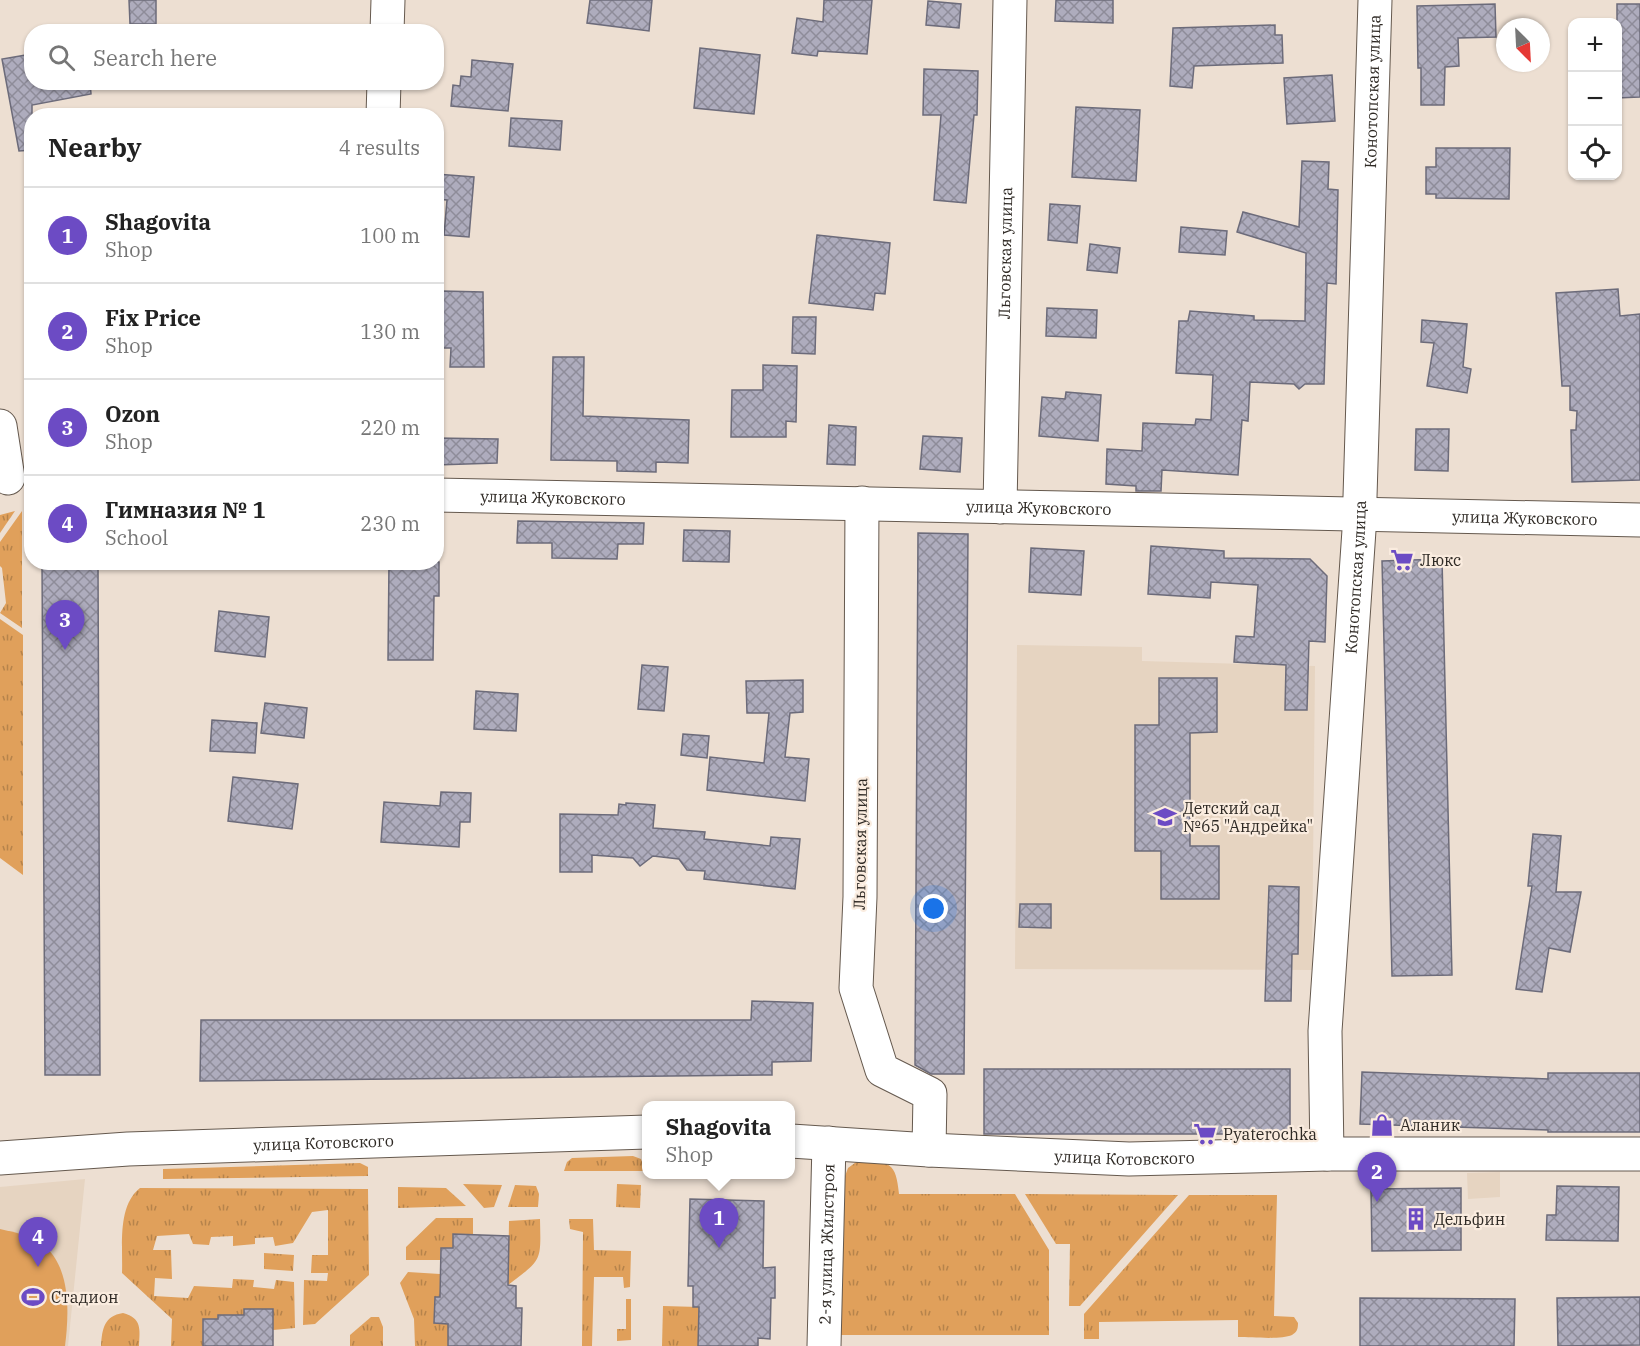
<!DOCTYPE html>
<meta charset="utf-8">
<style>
body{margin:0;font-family:"IBM Plex Serif",serif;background:#f2f2f2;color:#222}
.controls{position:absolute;right:18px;top:18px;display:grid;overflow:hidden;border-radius:12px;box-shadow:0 2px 4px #0004}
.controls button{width:54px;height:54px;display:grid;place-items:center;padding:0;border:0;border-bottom:2px solid #e0e0e0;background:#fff;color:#222;font:30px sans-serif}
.compass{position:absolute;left:1496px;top:18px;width:54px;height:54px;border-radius:50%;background:#fff;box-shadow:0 2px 4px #0004;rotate:156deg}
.you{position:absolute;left:934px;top:909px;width:21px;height:21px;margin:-15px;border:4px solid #fff;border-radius:50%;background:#1a73e8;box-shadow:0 0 0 9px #1a73e833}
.badge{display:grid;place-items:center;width:39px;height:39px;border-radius:50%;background:#6c4bc4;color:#fff;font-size:20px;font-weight:700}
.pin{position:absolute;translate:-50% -50px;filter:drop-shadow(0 2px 3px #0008)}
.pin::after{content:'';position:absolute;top:32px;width:21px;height:18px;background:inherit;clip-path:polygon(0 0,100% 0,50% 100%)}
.popup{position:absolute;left:642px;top:1101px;width:153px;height:78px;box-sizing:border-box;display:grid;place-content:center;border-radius:12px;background:#fff;filter:drop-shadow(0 2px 4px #0005);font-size:20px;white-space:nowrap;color:#767676}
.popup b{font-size:22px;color:#222}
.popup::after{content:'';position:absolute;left:50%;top:100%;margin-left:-12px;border:12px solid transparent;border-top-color:#fff}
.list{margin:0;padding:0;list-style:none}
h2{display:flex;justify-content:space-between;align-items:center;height:78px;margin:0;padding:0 24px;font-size:26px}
h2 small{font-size:20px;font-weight:400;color:#767676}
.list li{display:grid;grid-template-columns:39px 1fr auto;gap:18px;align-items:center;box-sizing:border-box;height:96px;padding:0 24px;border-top:2px solid #e0e0e0}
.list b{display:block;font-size:22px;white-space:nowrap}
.list p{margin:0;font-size:20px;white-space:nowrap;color:#767676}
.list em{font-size:20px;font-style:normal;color:#767676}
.icon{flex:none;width:33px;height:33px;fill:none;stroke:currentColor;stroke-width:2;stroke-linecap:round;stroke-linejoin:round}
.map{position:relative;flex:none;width:1640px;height:1346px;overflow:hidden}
.search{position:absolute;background:#fff;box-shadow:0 2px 4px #0004;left:24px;top:24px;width:420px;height:66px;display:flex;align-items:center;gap:15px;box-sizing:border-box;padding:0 21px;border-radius:24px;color:#767676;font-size:22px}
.panel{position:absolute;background:#fff;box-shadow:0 2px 4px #0004;left:24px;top:108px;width:420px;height:462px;border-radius:24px}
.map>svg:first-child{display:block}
</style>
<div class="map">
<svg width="1640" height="1346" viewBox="0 0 1640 1346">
<defs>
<pattern id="grass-tufts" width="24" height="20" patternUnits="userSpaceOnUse" patternTransform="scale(1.5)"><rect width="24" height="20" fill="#e0a05b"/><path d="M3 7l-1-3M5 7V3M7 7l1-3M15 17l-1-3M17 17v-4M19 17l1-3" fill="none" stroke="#b6834b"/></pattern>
<pattern id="building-cross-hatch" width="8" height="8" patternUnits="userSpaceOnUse" patternTransform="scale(1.5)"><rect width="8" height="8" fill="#aeacbd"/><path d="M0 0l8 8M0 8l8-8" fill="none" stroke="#8e8c99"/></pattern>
</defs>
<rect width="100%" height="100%" fill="#eddfd2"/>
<g fill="#e6d4c1">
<polygon points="1017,645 1142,647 1142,661 1315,666 1312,970 1015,969"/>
<polygon points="1500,1172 1500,1197 1468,1199 1467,1173"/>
<polygon points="85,1179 68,1346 0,1346 0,1187"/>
</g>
<g fill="url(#grass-tufts)">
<polygon points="15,511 0,533 0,515"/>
<polygon points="22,511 22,628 0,613 6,603 2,568 0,566 0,542"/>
<polygon points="0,619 23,635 23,875 0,858"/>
<polygon points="633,1156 641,1159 645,1171 564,1171 567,1162 572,1158"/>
<path d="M859,1160C890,1162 896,1162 899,1194H1015L1049,1250V1335H840L845,1176L848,1168Z"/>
<polygon points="360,1163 368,1167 368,1176 163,1179 163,1169"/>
<polygon points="463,1184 502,1185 494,1207 484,1208"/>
<polygon points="617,1184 641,1185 640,1208 616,1207"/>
<polygon points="515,1185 536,1186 539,1194 538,1207 508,1207"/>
<polygon points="398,1187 446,1188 466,1206 398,1208"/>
<path d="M140,1188L368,1189L369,1275L315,1324L303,1325L304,1280L327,1281L328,1273H311L312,1255H328V1210L312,1212L293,1243L275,1246L273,1237L255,1238V1244L233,1246V1236L211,1237L209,1245L193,1244L189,1234L157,1236L153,1250H171L172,1279L155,1278L154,1296L188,1298L194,1286L232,1288L233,1279L254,1280L253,1287L274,1289L276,1280L294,1282L295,1328L273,1330V1309H244V1315H218V1319H204L203,1346H171L172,1319L122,1273C123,1246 117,1206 140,1188Z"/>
<polygon points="1025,1194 1178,1195 1080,1306 1069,1306 1070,1244 1056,1244"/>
<path d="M1189,1195H1277L1274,1316L1294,1317L1298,1323C1298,1329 1297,1332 1292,1335C1281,1340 1252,1337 1238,1337V1320L1099,1322V1339H1084V1314Z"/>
<polygon points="436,1218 473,1218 473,1235 453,1234 453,1248 441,1248 440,1260 406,1260 406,1247"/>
<path d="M540,1219C541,1263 542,1259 508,1285L509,1221Z"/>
<polygon points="569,1219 593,1219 594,1250 631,1251 630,1287 624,1288 623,1277 594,1277 592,1346 582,1346 583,1232 570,1229"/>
<polygon points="264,1253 294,1255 293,1271 264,1269"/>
<polygon points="408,1272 440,1274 440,1297 435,1297 434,1323 448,1324 448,1346 415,1346 414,1319 400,1283"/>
<polygon points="626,1299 631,1299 631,1340 617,1341 617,1329 626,1329"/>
<polygon points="663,1306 699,1307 698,1346 662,1346"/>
<path d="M123,1313C142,1318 140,1329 139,1346H101C102,1329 104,1316 123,1313Z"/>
<polygon points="371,1317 379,1317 383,1327 383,1346 350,1346 350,1335"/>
</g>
<path fill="#e0a05b" d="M0,1229C14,1232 27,1235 39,1242C72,1263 69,1314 65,1346H0Z"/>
<g fill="url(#building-cross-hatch)" stroke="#6c6b7a" stroke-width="1.5">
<polygon points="129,0 156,0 156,24 130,24"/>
<polygon points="590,0 652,0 649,31 587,23"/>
<polygon points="824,0 872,0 867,54 818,51 817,56 792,53 797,18 823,22"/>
<polygon points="1056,0 1113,0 1113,23 1055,21"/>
<polygon points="928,1 961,4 959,28 926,25"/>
<polygon points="1495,4 1496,37 1458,38 1459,66 1445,67 1444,105 1421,105 1421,68 1418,68 1417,6"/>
<polygon points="1617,4 1640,4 1640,97 1617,98"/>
<polygon points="1275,25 1275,35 1282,35 1283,63 1194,66 1192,88 1170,86 1173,28"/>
<polygon points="700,48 760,55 754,114 694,108"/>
<polygon points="32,54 32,82 90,82 91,94 32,105 32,150 19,151 2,59"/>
<polygon points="472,60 513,64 508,111 451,106 453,85 460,86 461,76 471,77"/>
<polygon points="924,69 978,71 977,115 974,115 966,203 934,200 941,115 923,115"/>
<polygon points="1332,75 1335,121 1287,124 1284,78"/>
<polygon points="1076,107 1140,110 1136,181 1072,177"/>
<polygon points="511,118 562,121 560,150 509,146"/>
<polygon points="1436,148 1510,148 1509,199 1436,198 1436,194 1426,194 1426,167 1436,167"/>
<polygon points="1302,161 1329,162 1328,189 1338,190 1336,284 1327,283 1324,384 1305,384 1299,389 1294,384 1250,382 1248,421 1242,420 1238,475 1162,470 1161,491 1136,491 1136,486 1106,484 1107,449 1142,451 1143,423 1195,425 1196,419 1211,420 1213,375 1176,373 1179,321 1188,321 1190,311 1254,316 1254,320 1305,321 1306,253 1237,232 1243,212 1299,227"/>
<polygon points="436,174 474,177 469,237 444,235 447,200 436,199"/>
<polygon points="1050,204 1080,206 1077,243 1048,240"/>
<polygon points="1181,227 1227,231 1225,255 1179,252"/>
<polygon points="817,235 890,243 885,294 875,293 873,310 809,303"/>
<polygon points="1090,244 1120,248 1117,273 1087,270"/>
<polygon points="1618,289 1620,316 1640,314 1640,480 1572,482 1571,430 1576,430 1577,411 1570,410 1570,386 1562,386 1556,293"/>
<polygon points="442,291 483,292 484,367 450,367 451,348 442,348 442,333 436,333 436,310 441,305"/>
<polygon points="1047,308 1097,310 1096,338 1046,336"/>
<polygon points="793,317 816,317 815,354 792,353"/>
<polygon points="1422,320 1467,324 1463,367 1471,369 1467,393 1427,386 1434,343 1421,342"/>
<polygon points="553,357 584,357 583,416 689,420 688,463 656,462 656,472 617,471 617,461 551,460"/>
<polygon points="763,365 797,366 796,422 786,421 786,437 731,437 732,390 763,390"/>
<polygon points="1066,392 1101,395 1098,441 1039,436 1042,397 1065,399"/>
<polygon points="829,425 856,427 855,465 827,464"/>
<polygon points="1416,429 1449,429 1448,471 1415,470"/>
<polygon points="923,436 962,438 960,472 920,469"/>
<polygon points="436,438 498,439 497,463 436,465"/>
<polygon points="518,521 644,523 643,544 618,544 617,559 552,558 552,543 517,543"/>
<polygon points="684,530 730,531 729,562 683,561"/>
<polygon points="918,533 968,534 964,1074 931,1074 915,1065"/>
<polygon points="1151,546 1224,551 1224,558 1310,559 1327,576 1325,642 1309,641 1307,710 1285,710 1286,665 1234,662 1236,636 1254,637 1258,585 1211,582 1210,598 1148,594"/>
<polygon points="1031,548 1084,551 1081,595 1029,592"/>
<polygon points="1442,559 1452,975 1392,976 1382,561"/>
<polygon points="42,562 98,562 100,1075 45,1075"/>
<polygon points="389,562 439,562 439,596 434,596 433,660 388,660"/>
<polygon points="219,611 269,617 265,657 215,651"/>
<polygon points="642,665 668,667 664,711 638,709"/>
<polygon points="1159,678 1217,678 1217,732 1190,733 1190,846 1219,846 1219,899 1161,899 1161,851 1135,851 1135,725 1159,725"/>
<polygon points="803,680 803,712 790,713 785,757 809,759 805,801 707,790 710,757 764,763 769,713 747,713 746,681"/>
<polygon points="476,691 518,694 516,731 474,729"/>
<polygon points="265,703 307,708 304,738 261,733"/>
<polygon points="212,720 257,723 255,753 210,751"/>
<polygon points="683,734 709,736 707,758 681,755"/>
<polygon points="233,777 298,784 292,829 228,821"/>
<polygon points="441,792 471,793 470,822 460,822 459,847 381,842 384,802 440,806"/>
<polygon points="626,803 655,805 653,828 705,832 704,839 770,846 771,837 800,839 795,889 704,879 705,871 687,870 679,859 653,856 640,866 633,858 592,855 592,872 560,872 560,814 618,815 619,804 626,805"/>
<polygon points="1533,834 1561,836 1556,892 1581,892 1570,952 1549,948 1542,992 1516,989 1532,886 1528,886"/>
<polygon points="1269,886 1299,887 1298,954 1292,954 1291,1001 1265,1001"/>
<polygon points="1020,904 1051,904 1051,928 1019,927"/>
<polygon points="752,1001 813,1003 811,1061 772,1062 772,1075 200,1081 201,1020 751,1020"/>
<rect x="984" y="1069" width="306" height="65"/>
<polygon points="1362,1072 1548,1079 1548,1073 1640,1073 1640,1132 1548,1132 1548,1130 1360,1124"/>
<polygon points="1557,1186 1619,1187 1618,1241 1546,1240 1547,1215 1556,1215"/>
<polygon points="1461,1188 1461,1250 1372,1251 1371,1189"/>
<polygon points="690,1199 764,1201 763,1268 775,1267 775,1298 771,1298 770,1339 758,1338 758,1346 698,1346 699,1307 693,1307 693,1286 688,1286"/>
<polygon points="453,1234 509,1236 508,1285 516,1286 516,1308 522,1308 521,1346 448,1346 448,1324 434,1323 435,1297 440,1297 441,1248 453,1248"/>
<polygon points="1640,1297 1640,1345 1558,1346 1557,1298"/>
<polygon points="1360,1298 1515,1299 1514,1346 1360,1346"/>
<polygon points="244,1309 273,1309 273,1346 203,1346 203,1319 218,1319 218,1315 244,1315"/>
</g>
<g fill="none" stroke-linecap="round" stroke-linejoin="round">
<g stroke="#65594e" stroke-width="35">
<g id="minor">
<polyline points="387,32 388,0"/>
<polyline points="383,116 384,82"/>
<polyline points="0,426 8,478"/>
<path id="s1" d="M436,495L1640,520"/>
<polyline points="862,503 860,897 856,988 882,1070 930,1094 929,1150"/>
<path id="s2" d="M1000,507L1010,0"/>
<path id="s3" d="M1327,1154L1325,1031L1359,530L1375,0"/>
<path id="s4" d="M824,1346L829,1143"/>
</g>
</g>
<g stroke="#65594e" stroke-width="35">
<g id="tertiary">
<path id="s5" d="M791,1141L929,1150L1129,1159L1327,1154H1640"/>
<path id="s6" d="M0,1158L128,1149L647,1132"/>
</g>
</g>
<use href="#minor" stroke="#fff" stroke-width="33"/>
<use href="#tertiary" stroke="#fff" stroke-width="33"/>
</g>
<defs>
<g id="supermarket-bare" transform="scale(1.8)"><path d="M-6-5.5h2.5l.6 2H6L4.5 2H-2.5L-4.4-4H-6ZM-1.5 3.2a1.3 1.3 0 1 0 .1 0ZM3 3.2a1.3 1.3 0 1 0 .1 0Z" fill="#6c4bc4" stroke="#faecdf" stroke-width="2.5" paint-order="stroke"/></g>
<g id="school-bare" transform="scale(1.8)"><path d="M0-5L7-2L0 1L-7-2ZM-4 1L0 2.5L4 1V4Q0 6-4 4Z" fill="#6c4bc4" stroke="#faecdf" stroke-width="2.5" paint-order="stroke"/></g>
<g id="shop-bare" transform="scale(1.8)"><path d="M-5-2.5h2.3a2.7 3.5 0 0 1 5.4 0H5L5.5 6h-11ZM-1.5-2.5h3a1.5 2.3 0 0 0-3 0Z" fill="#6c4bc4" stroke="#faecdf" stroke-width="2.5" paint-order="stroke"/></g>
<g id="building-bare" transform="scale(1.8)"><path d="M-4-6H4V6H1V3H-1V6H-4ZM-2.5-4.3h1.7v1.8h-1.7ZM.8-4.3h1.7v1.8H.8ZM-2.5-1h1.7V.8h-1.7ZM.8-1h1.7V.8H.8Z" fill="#6c4bc4" stroke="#faecdf" stroke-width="2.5" paint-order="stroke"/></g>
<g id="stadium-bare" transform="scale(1.8)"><path d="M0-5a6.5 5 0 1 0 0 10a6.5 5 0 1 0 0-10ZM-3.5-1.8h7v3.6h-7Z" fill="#6c4bc4" stroke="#faecdf" stroke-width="2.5" paint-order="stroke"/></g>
</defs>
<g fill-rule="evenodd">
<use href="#supermarket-bare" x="1402" y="560"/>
<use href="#school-bare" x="1165" y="817"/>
<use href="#shop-bare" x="1382" y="1125"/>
<use href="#supermarket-bare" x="1205" y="1134"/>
<use href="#building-bare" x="1416" y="1219"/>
<use href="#stadium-bare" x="33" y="1297"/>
</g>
<g text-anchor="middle" stroke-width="4.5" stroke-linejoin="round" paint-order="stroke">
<g font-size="16" fill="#2f2a25" stroke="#faecdf">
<text dy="6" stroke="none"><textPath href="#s3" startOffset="1064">Конотопская улица</textPath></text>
<text dy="6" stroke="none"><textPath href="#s2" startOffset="254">Льговская улица</textPath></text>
<text dy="6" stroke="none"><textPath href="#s1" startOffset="117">улица Жуковского</textPath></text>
<text dy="6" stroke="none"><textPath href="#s1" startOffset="603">улица Жуковского</textPath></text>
<text dy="6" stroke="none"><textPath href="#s1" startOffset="1089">улица Жуковского</textPath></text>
<text dy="6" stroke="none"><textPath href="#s3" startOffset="578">Конотопская улица</textPath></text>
<text transform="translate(860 844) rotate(-89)" y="6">Льговская улица</text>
<text dy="6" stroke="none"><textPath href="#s6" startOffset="324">улица Котовского</textPath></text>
<text dy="6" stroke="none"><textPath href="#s5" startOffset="334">улица Котовского</textPath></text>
<text dy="6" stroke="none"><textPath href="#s4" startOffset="102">2-я улица Жилстроя</textPath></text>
</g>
<g font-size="16" fill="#2f2a25" stroke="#faecdf" text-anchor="start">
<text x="1420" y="566">Люкс</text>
<text x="1183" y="814">Детский сад<tspan x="1183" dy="18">№65 "Андрейка"</tspan></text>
<text x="1400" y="1131">Аланик</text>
<text x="1223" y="1140">Pyaterochka</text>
<text x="1434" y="1225">Дельфин</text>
<text x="51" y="1303">Стадион</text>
</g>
</g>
</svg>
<div class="controls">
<button>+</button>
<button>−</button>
<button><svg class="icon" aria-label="locate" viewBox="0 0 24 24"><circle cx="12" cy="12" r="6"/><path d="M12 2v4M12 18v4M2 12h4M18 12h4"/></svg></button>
</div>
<svg class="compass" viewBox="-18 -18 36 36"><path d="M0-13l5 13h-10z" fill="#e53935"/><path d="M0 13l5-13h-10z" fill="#767676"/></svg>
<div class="you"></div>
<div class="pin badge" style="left:719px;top:1248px">1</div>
<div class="popup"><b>Shagovita</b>Shop</div>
<div class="pin badge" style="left:1377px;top:1202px">2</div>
<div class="pin badge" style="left:65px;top:650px">3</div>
<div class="pin badge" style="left:38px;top:1267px">4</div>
<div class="search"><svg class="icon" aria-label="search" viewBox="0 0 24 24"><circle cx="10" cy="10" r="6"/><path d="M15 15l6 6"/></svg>Search here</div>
<section class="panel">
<h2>Nearby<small>4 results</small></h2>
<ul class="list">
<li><span class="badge">1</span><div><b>Shagovita</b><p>Shop</p></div><em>100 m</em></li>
<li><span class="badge">2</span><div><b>Fix Price</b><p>Shop</p></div><em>130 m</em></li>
<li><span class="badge">3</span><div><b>Ozon</b><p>Shop</p></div><em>220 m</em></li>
<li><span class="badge">4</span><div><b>Гимназия № 1</b><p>School</p></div><em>230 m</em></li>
</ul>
</section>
</div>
